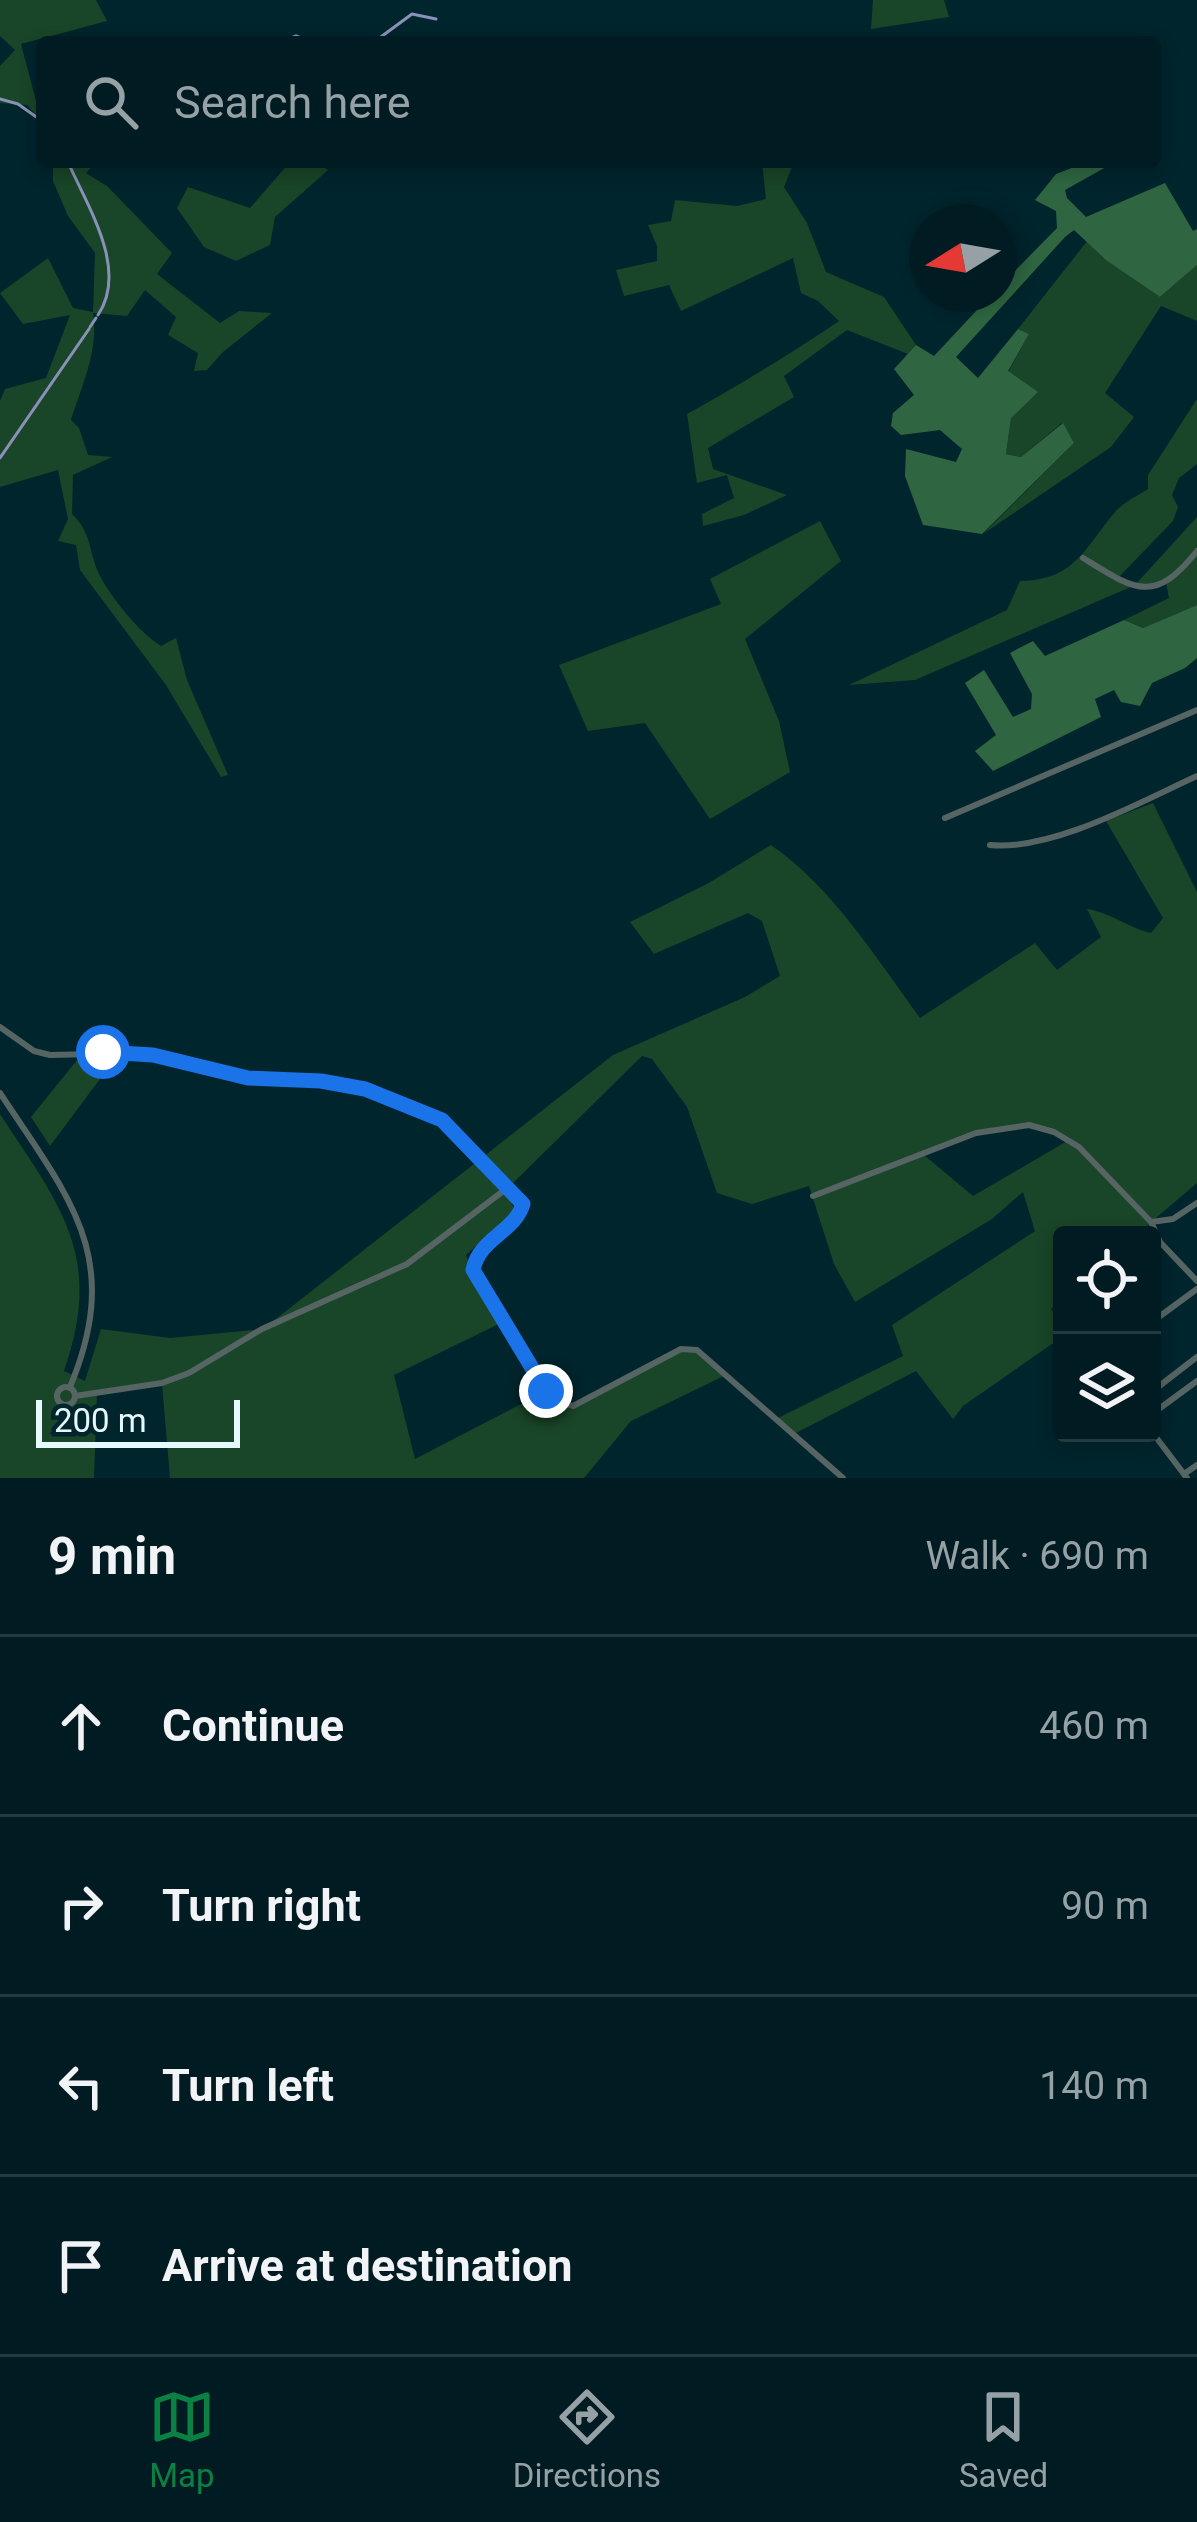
<!DOCTYPE html>
<meta charset="utf-8">
<style>
body{margin:0;font-family:Roboto,sans-serif;background:#0a252a;color:#f1f3f6}
.controls{position:absolute;right:36px;bottom:36px;display:grid;overflow:hidden;border-radius:12px;box-shadow:0 6px 18px #0003}
.controls button{width:108px;height:108px;display:grid;place-items:center;padding:0;border:0;border-bottom:3px solid #223a40;background:#001c22;color:#f1f3f6;font:60px sans-serif}
.compass{position:absolute;left:909px;top:204px;width:108px;height:108px;border-radius:50%;background:#001c22;box-shadow:0 6px 18px #0003;rotate:259deg}
.scale{position:absolute;left:36px;bottom:30px;width:204px;box-sizing:border-box;padding-left:12px;border:6px solid #e5f9fe;border-top:0;font-size:33px;line-height:42px;white-space:nowrap;color:#e5f9fe;-webkit-text-stroke:9px #00252d;paint-order:stroke}
.stop{position:absolute;width:36px;height:36px;margin:-27px;border:9px solid #1a73e8;border-radius:50%;background:#fff}
.stop.end{background:#1a73e8;border-color:#fff;box-shadow:0 3px 12px #0008}
.list{margin:0;padding:0;list-style:none}
h2{display:flex;justify-content:space-between;align-items:center;height:156px;margin:0;padding:0 48px;font-size:51px}
h2 small{font-size:39px;font-weight:400;color:#95a1a5}
.list li{display:grid;grid-template-columns:78px 1fr auto;gap:36px;align-items:center;box-sizing:border-box;height:180px;padding:0 48px;border-top:3px solid #223a40}
.list b{display:block;font-size:45px;white-space:nowrap}
.list em{font-size:39px;font-style:normal;color:#95a1a5}
.icon{flex:none;width:66px;height:66px;fill:none;stroke:currentColor;stroke-width:2;stroke-linecap:round;stroke-linejoin:round}
.map{position:relative;flex:none;width:1197px;height:1478px;overflow:hidden}
.search{position:absolute;background:#001c22;box-shadow:0 6px 18px #0003;left:36px;right:36px;top:36px;height:132px;display:flex;align-items:center;gap:30px;box-sizing:border-box;padding:0 42px;border-radius:12px;color:#95a1a5;font-size:45px}
.sheet{height:876px;background:#001c22}
nav{display:flex;justify-content:space-around;align-items:center;box-sizing:border-box;height:168px;border-top:3px solid #223a40;background:#001c22;font-size:33px;color:#95a1a5}
nav a{display:grid;justify-items:center;gap:6px}
nav .on{color:#0b8043}
.map>svg:first-child{display:block}
</style>
<div class="map">
<svg width="1197" height="1478" viewBox="0 0 1197 1478">
<rect width="100%" height="100%" fill="#00252d"/>
<g fill="#194528" fill-rule="evenodd">
<polygon points="0,0 96,0 107,21 21,44 36,101 42,103 42,122 27,105 0,103 0,66 15,50 0,36"/>
<polygon points="873,0 944,0 949,17 871,29"/>
<path d="M53,162H96L86,173L107,186L172,253L157,274L220,323L239,311L272,313L223,352L207,370L194,371L198,353L168,335L176,317L145,290L127,316L93,313C99,350 82,385 71,420L79,428L88,455L112,457L73,475L72,514C93,535 88,550 99,574C112,599 138,631 161,646L176,638L187,680L228,775L221,777L166,685L80,570L76,545L58,541L68,519L58,470L0,487V401L5,389L46,378L70,315L23,324L0,293L48,258L73,308L93,312L95,253L68,216L53,181Z"/>
<polygon points="290,162 314,162 328,170 275,217 270,245 236,261 204,247 177,208 188,187 250,208"/>
<path d="M762,162H794L784,187L807,223L826,272L884,297L916,345L908,354L847,330L784,376L794,397L708,448L713,469L787,495L744,515L703,526L702,514L734,498L727,475L697,483L687,414C740,385 790,354 839,321L818,301L801,293L793,258L681,311L669,285L624,296L616,270L657,261V246L648,225L671,221L675,200L737,206L766,199Z"/>
<polygon points="1088,240 1102,256 1160,297 1197,265 1197,321 1161,306 1105,393 1134,417 1111,447 983,534 1074,443 1062,423 1021,457 1006,454 1011,418 1008,372 1029,334 1018,329"/>
<path d="M1197,399V464L1179,478L1172,495L1178,507L1173,521L1118,578L1134,586L1197,517V605L1143,628L1124,620L1169,598L1166,583L1133,586L915,680L849,685L1007,610L1020,581C1076,580 1084,548 1116,511C1124,502 1137,496 1148,489V475Z"/>
<polygon points="820,521 841,561 745,639 779,721 790,772 710,819 645,723 588,731 559,665 721,604 710,579"/>
<path d="M1153,803L1197,892V1183L1151,1222L1146,1228L1151,1235H1062V1300L1051,1309L1062,1325V1337L963,1406L953,1419L916,1371L794,1434L778,1418L903,1356L892,1325L1035,1231L1023,1192L992,1219L855,1302L834,1264L809,1186L752,1204L717,1193L687,1107L652,1059L642,1056L506,1190L515,1211L466,1255L474,1275L505,1321L394,1375L415,1459L546,1391L559,1404L573,1406L681,1349L697,1350L728,1374L631,1421L584,1478H170L162,1384L97,1394L94,1478H0V1114C61,1207 104,1256 64,1371L85,1381L101,1329L170,1338L263,1329L613,1055L745,997L780,976L762,921L748,913L654,954L630,922L707,884L771,845C832,887 877,959 920,1018L1035,943L1057,970L1101,937L1087,909C1112,913 1126,927 1151,933L1163,918L1106,821ZM996,1127H1040L1069,1140L973,1196L924,1155Z"/>
<polygon points="120,1052 50,1146 31,1117 82,1054"/>
</g>
<g fill="#2f6641">
<polygon points="1087,162 1115,162 1065,190 1067,198 1086,217 1165,183 1193,231 1197,229 1197,265 1160,297 1106,260 1074,230 1065,237 956,357 978,378 1018,329 1029,334 1008,371 1038,392 1011,418 1006,454 1021,457 1063,423 1074,443 982,534 923,525 905,476 906,449 956,462 962,449 940,430 901,435 891,426 893,413 914,395 894,369 916,345 934,356 992,294 999,294 999,287 1057,228 1056,211 1035,200 1056,174"/>
<polygon points="1197,605 1197,658 1185,668 1152,683 1140,706 1121,702 1114,690 1095,699 1101,717 993,771 975,751 996,735 965,683 984,670 1013,717 1031,709 1032,694 1010,653 1033,641 1045,656 1124,620 1143,628"/>
</g>
<g fill="none" stroke-linecap="round" stroke-linejoin="round">
<g stroke="#8991b8" stroke-width="3">
<polyline points="281,42 296,36 309,41 346,42"/>
<polyline points="374,42 412,14 436,19"/>
<polyline points="0,99 18,104 42,121"/>
<path d="M68,162C87,206 129,269 98,315"/>
<polyline points="90,327 96,318"/>
<polyline points="0,458 89,329"/>
</g>
<g stroke="#566563" stroke-width="6">
<path d="M1083,558C1135,590 1154,605 1197,551"/>
<polyline points="945,818 1197,710"/>
<path d="M990,845C1053,851 1140,802 1197,776"/>
<path d="M0,1027L34,1051L50,1055L139,1053L248,1078L321,1081L365,1089L442,1120L523,1203C515,1232 479,1238 473,1271L553,1400L573,1406L681,1349L697,1350L843,1478"/>
<path d="M0,1093C70,1199 124,1257 70,1387"/>
<polyline points="813,1196 976,1133 1029,1125 1054,1132 1079,1147 1151,1222 1173,1219 1197,1203"/>
<polyline points="1151,1222 1160,1242 1197,1281"/>
<polyline points="1152,1322 1197,1289"/>
<polyline points="1158,1387 1197,1357"/>
<circle cx="66" cy="1396" r="9"/>
<polyline points="75,1396 162,1383 189,1373 262,1329 407,1264 510,1186"/>
<polyline points="1152,1414 1197,1381"/>
<polyline points="1152,1432 1187,1478"/>
<polyline points="1184,1474 1197,1465"/>
</g>
</g>
<g fill="none" stroke-linecap="round" stroke-linejoin="round">
<path stroke="#1a73e8" stroke-width="15" d="M103,1052L153,1055L248,1078L321,1081L365,1089L442,1120L523,1204C515,1232 479,1238 473,1270L546,1391"/>
</g>
</svg>
<div class="controls">
<button><svg class="icon" aria-label="locate" viewBox="0 0 24 24"><circle cx="12" cy="12" r="6"/><path d="M12 2v4M12 18v4M2 12h4M18 12h4"/></svg></button>
<button><svg class="icon" aria-label="layers" viewBox="0 0 24 24"><path d="M12 4l9 5-9 5-9-5zM3 14l9 5 9-5"/></svg></button>
</div>
<svg class="compass" viewBox="-18 -18 36 36"><path d="M0-13l5 13h-10z" fill="#e53935"/><path d="M0 13l5-13h-10z" fill="#95a1a5"/></svg>
<div class="scale">200 m</div>
<div class="stop" style="left:103px;top:1052px"></div>
<div class="stop end" style="left:546px;top:1391px"></div>
<div class="search"><svg class="icon" aria-label="search" viewBox="0 0 24 24"><circle cx="10" cy="10" r="6"/><path d="M15 15l6 6"/></svg>Search here</div>
</div>
<section class="sheet">
<h2>9 min<small>Walk · 690 m</small></h2>
<ul class="list">
<li><svg class="icon" aria-label="ahead" viewBox="0 0 24 24"><path d="M12 20V5M6 11l6-6 6 6"/></svg><div><b>Continue</b></div><em>460 m</em></li>
<li><svg class="icon" aria-label="right" viewBox="0 0 24 24"><path d="M7 20v-9h11M14 6l5 5-5 5"/></svg><div><b>Turn right</b></div><em>90 m</em></li>
<li><svg class="icon" aria-label="left" viewBox="0 0 24 24"><path d="M17 20v-9H6M10 6l-5 5 5 5"/></svg><div><b>Turn left</b></div><em>140 m</em></li>
<li><svg class="icon" aria-label="arrive" viewBox="0 0 24 24"><path d="M6 21V4h12l-3 4 3 4H6"/></svg><div><b>Arrive at destination</b></div></li>
</ul>
</section>
<nav>
<a class="on"><svg class="icon" aria-label="map" viewBox="0 0 24 24"><path d="M3 6l6-2 6 2 6-2v14l-6 2-6-2-6 2zM9 4v14M15 6v14"/></svg>Map</a>
<a><svg class="icon" aria-label="directions" viewBox="0 0 24 24"><path d="M12 3l9 9-9 9-9-9zM9 14v-3h6M13 9l2 2-2 2"/></svg>Directions</a>
<a><svg class="icon" aria-label="saved" viewBox="0 0 24 24"><path d="M7 4h10v16l-5-4-5 4z"/></svg>Saved</a>
</nav>
